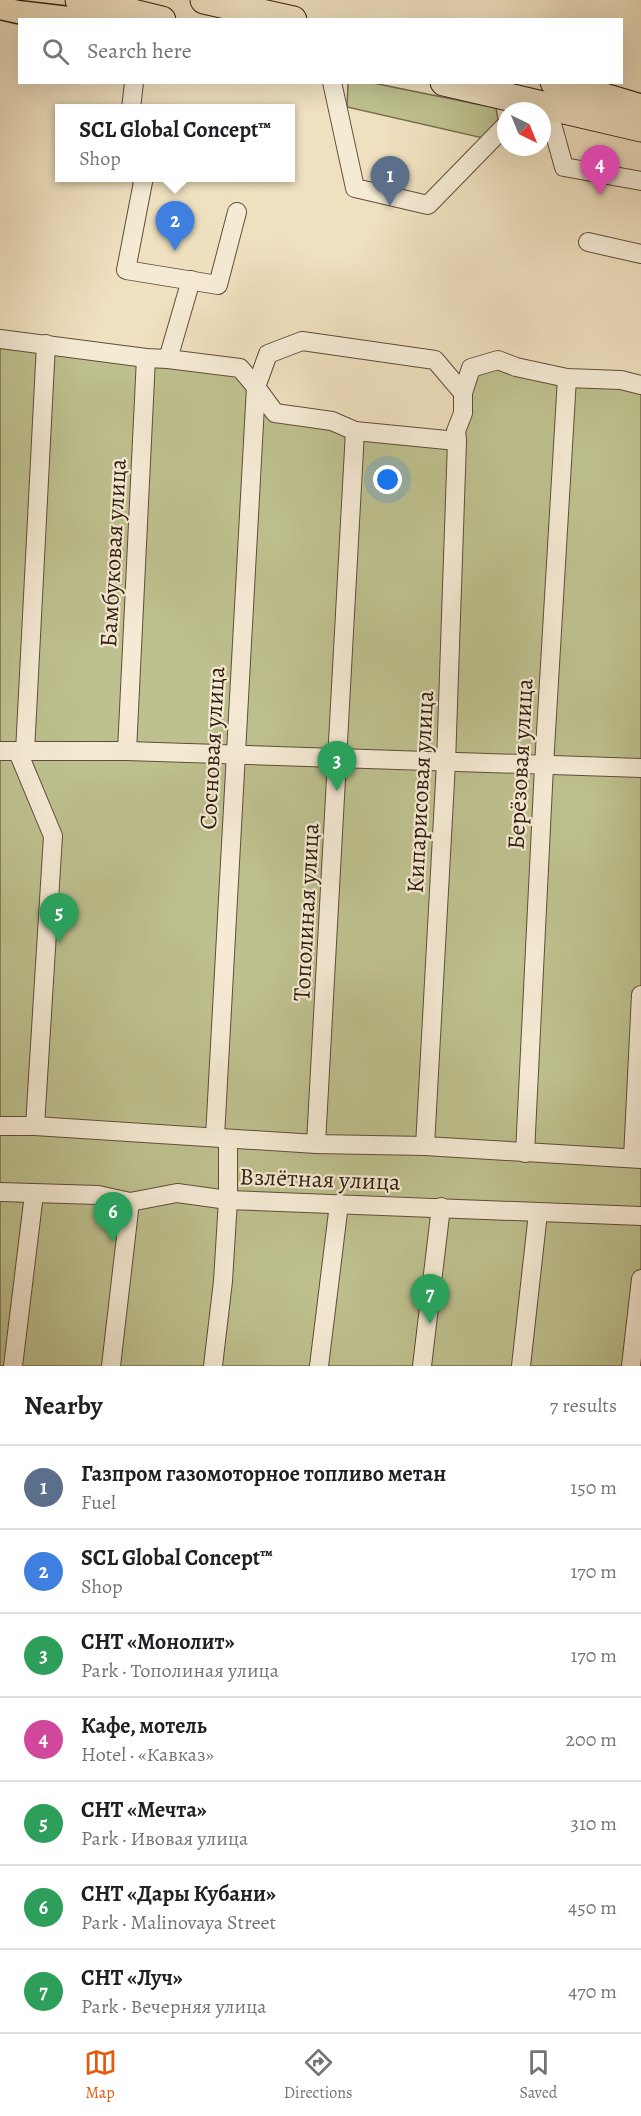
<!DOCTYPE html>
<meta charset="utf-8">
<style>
body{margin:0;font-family:Alegreya,serif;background:#f2f2f2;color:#202124}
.compass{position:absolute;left:497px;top:102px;width:54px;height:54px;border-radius:50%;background:#fff;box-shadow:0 6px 24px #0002;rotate:137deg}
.you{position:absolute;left:388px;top:480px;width:21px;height:21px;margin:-15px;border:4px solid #fff;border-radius:50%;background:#1a73e8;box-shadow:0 0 0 9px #1a73e833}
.badge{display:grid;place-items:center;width:39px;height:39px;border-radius:50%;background:#ea580c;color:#fff;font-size:20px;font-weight:700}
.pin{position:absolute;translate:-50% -50px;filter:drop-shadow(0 2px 3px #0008)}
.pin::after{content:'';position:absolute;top:32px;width:21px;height:18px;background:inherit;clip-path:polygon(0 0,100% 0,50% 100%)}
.popup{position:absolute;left:55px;top:104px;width:240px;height:78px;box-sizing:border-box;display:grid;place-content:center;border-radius:0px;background:#fff;filter:drop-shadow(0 2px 4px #0005);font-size:20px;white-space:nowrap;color:#757577}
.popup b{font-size:22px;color:#202124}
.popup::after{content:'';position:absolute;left:50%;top:100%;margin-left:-12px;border:12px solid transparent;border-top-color:#fff}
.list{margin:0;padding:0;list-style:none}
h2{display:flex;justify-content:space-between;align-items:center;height:78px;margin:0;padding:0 24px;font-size:26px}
h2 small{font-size:20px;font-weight:400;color:#757577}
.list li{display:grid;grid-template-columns:39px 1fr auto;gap:18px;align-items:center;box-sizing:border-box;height:84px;padding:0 24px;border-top:2px solid #e0e0e0}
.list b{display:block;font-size:22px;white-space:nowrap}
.list p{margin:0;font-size:20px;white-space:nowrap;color:#757577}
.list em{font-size:20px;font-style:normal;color:#757577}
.icon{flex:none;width:33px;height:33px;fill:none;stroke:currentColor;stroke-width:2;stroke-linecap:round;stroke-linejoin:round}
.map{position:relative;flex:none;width:641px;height:1366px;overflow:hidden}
.search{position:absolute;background:#fff;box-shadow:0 6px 24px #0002;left:18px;right:18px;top:18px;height:66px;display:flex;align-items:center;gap:15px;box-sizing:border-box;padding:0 21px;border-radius:0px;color:#757577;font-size:22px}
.sheet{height:666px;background:#fff}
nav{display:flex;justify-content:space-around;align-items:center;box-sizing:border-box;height:84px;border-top:2px solid #e0e0e0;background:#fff;font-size:16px;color:#757577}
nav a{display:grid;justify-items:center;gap:3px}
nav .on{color:#ea580c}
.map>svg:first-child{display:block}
</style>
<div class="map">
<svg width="641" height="1366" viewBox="0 0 641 1366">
<rect width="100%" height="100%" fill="#efe0bf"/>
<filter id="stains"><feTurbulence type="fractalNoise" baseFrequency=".00333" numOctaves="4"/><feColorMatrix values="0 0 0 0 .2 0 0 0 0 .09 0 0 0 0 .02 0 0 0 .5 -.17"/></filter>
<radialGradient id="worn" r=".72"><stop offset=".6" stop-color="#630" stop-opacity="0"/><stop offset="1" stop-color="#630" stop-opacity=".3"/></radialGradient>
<g fill="#bec18f" stroke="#776e4e" stroke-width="1.5">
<polygon points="348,83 373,83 496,108 499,125 483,138 347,107"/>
<polygon points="0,339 240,368 275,413 457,441 471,368 498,360 641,385 641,1366 0,1366"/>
</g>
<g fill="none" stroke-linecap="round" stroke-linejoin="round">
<g stroke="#604d3a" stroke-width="20">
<g id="minor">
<polyline points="332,82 355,188 428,205 506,125"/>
<polyline points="547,106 564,167 641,181"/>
<polyline points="131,109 134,82"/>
<polyline points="141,178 143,182 126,270 218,285 237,212"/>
<polyline points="588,242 641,254"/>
<polyline points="0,339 146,358 168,359 240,368 256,387 215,1137"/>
<polyline points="168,359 191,280"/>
<polyline points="463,393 435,360 302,341 268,354 256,387 275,413 332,421 355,431 457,441 456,431 463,413 463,393 471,368 498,360 516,367 567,378 621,380 641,385"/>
<polyline points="0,751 127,751 641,768"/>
<polyline points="127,751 146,358"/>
<polyline points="18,752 53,836 35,1126"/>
<polyline points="25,752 46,344"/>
<polyline points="0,1126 35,1126 316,1144 425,1146 641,1159"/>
<polyline points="316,1144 355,431"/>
<polyline points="425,1146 446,763 457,441"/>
<polyline points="525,1153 544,766 567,378"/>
<polyline points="633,1158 641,995"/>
<polyline points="0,1192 98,1195 130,1202 177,1193 228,1200 641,1216"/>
<polyline points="13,1366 34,1194"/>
<polyline points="111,1366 130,1202"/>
<polyline points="213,1366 223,1281 228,1200 228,1139"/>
<polyline points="319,1366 339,1204"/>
<polyline points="422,1366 441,1207"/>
<polyline points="521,1366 538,1213"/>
<polyline points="631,1366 641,1279"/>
</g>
</g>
<g stroke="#301c0e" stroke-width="25">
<polyline id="major" points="0,8 18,12 86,20"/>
</g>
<g stroke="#301c0e" stroke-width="29">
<g id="highway">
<polyline points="79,0 162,20"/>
<polyline points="204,0 293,20"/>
<polyline points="444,82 641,128"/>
<polyline points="554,82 641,108"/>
</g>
</g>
<use href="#minor" stroke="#f5ebd5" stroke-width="18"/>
<use href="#major" stroke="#efe0bf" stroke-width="22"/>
<use href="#highway" stroke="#efe0bf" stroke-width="27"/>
</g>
<g text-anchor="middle" stroke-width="4.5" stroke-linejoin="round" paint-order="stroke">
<g font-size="24" fill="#301c0e" stroke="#f5ebd5">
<text transform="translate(113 553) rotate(-87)" y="8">Бамбуковая улица</text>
<text transform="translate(212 748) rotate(-87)" y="8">Сосновая улица</text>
<text transform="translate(520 764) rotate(-87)" y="8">Берёзовая улица</text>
<text transform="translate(420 792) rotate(-87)" y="8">Кипарисовая улица</text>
<text transform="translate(306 912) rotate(-87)" y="8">Тополиная улица</text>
<text transform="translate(320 1179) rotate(2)" y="8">Взлётная улица</text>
</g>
</g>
<rect width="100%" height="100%" filter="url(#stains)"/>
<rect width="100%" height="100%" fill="url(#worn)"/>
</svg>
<svg class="compass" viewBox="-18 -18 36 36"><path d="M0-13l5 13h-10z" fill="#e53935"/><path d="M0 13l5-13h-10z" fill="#757577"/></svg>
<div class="you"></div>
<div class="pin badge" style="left:390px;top:206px;background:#5c6f8a">1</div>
<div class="pin badge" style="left:175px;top:251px;background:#3f7fe0">2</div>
<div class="popup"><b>SCL Global Concept™</b>Shop</div>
<div class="pin badge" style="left:337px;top:791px;background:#2e9e5b">3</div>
<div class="pin badge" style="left:600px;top:195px;background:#d1479c">4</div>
<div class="pin badge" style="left:59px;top:943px;background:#2e9e5b">5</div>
<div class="pin badge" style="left:113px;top:1242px;background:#2e9e5b">6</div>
<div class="pin badge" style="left:430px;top:1324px;background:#2e9e5b">7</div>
<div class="search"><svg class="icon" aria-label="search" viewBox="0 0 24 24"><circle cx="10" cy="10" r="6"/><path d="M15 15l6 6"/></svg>Search here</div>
</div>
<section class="sheet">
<h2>Nearby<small>7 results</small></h2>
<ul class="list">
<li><span class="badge" style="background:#5c6f8a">1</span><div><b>Газпром газомоторное топливо метан</b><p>Fuel</p></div><em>150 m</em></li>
<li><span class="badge" style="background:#3f7fe0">2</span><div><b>SCL Global Concept™</b><p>Shop</p></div><em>170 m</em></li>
<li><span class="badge" style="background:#2e9e5b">3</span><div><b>СНТ «Монолит»</b><p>Park · Тополиная улица</p></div><em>170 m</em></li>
<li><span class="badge" style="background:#d1479c">4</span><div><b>Кафе, мотель</b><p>Hotel · «Кавказ»</p></div><em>200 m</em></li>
<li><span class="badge" style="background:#2e9e5b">5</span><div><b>СНТ «Мечта»</b><p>Park · Ивовая улица</p></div><em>310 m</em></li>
<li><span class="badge" style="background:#2e9e5b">6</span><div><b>СНТ «Дары Кубани»</b><p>Park · Malinovaya Street</p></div><em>450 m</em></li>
<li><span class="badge" style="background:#2e9e5b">7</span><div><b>СНТ «Луч»</b><p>Park · Вечерняя улица</p></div><em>470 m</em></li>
</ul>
</section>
<nav>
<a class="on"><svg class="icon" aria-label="map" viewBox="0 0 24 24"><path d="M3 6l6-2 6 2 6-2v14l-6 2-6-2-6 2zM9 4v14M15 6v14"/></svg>Map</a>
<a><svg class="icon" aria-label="directions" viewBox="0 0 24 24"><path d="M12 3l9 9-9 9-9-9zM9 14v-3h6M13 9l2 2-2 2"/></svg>Directions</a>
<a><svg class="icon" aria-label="saved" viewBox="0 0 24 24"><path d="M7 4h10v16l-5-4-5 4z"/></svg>Saved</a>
</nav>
